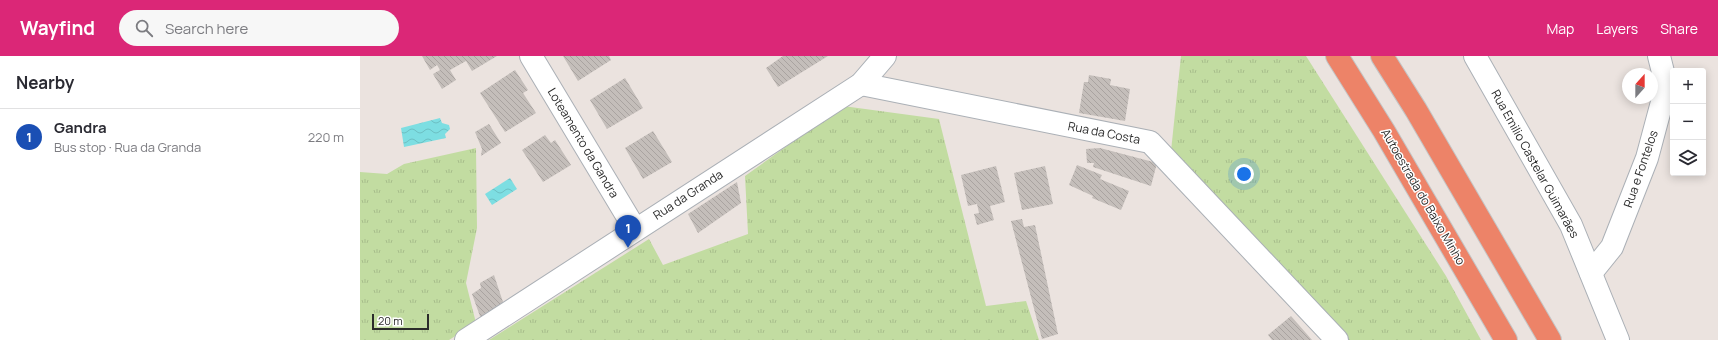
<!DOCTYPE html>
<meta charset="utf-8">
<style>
body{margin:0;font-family:Manrope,sans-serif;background:#f7f7f7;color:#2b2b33}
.controls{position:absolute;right:12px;top:12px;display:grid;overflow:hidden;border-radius:4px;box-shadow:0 2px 10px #0003}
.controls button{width:36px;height:36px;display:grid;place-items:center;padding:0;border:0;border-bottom:1px solid #e1e1e2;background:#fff;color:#2b2b33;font:20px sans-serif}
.compass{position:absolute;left:1262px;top:12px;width:36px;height:36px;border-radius:50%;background:#fff;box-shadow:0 2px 10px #0003;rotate:21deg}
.scale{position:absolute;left:12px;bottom:10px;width:57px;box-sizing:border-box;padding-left:4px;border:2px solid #2b2b2b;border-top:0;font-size:11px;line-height:14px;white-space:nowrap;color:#2b2b2b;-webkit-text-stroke:3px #fff;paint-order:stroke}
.you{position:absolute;left:884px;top:118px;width:14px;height:14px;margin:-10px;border:3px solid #fff;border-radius:50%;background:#1a73e8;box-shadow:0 0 0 6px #1a73e833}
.badge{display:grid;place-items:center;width:26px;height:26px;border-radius:50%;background:#db2777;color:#fff;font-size:13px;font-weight:700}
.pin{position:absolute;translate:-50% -33px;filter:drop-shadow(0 1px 2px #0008)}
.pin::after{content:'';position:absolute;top:21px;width:14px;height:12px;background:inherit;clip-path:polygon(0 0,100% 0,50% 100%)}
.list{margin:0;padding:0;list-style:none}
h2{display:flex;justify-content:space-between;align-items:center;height:52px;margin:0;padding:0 16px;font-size:17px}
h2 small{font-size:13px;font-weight:400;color:#7c7c81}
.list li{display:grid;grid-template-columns:26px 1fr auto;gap:12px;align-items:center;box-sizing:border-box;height:56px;padding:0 16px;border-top:1px solid #e1e1e2}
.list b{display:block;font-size:15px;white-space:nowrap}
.list p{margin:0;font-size:13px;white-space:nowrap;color:#7c7c81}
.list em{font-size:13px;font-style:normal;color:#7c7c81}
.icon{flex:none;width:22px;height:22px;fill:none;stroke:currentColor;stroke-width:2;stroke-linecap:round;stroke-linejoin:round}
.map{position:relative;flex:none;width:1358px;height:284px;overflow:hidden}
header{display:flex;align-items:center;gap:24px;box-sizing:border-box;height:56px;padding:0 20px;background:#db2777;color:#fff}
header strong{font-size:19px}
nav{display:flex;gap:22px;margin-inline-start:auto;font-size:14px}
.search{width:280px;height:36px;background:#f7f7f7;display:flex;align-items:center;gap:10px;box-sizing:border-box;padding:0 14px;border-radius:22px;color:#7c7c81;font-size:15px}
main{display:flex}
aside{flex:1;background:#fff}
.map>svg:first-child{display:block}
</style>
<header>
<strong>Wayfind</strong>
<div class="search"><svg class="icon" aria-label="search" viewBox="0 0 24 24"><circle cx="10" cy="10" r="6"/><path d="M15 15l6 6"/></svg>Search here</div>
<nav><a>Map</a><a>Layers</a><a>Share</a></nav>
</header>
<main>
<aside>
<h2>Nearby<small></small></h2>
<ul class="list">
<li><span class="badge" style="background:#1a4fb4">1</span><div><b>Gandra</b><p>Bus stop · Rua da Granda</p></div><em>220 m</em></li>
</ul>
</aside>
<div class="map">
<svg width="1358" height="284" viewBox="0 0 1358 284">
<defs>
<pattern id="grass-tufts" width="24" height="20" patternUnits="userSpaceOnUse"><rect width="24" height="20" fill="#c2dca1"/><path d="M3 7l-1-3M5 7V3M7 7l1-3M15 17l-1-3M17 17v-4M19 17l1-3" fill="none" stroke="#a7bd8b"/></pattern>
<pattern id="water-waves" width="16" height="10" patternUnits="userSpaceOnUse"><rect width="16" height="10" fill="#7ddee2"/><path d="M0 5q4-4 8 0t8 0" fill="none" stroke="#6cbfc2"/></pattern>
<pattern id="building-back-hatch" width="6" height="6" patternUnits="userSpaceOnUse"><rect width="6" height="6" fill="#c4beba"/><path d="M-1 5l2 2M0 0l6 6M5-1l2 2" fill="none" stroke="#a9a3a0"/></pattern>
</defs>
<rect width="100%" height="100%" fill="#ebe3df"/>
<g fill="url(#grass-tufts)">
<polygon points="821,0 946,0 1086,220 1121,284 985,284 811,95"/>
<polygon points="483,50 579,63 626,250 666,245 679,284 129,284 289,183 303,209 388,178 385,120"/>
<polygon points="116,92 117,172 106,227 116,267 89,284 0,284 0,116 27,118 44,108"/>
</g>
<g fill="url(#water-waves)">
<polygon points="80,62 82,67 89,69 90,73 85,78 86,82 44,91 41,72"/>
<polygon points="150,122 157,133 132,149 125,138"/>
</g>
<g fill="url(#building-back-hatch)">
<polygon points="62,0 137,0 112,15 106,5 90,14 96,24 82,33 73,18 80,14 77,9 70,14"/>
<polygon points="203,0 249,0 251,4 218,25"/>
<polygon points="423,0 468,0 418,31 406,12"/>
<polygon points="155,14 168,34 163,37 176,57 145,76 120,37"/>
<polygon points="729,19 751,23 750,29 770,33 765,65 719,57 724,26 728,26"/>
<polygon points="265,22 283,52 247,73 230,44"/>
<polygon points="129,68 141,87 121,100 122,93 115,76"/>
<polygon points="293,75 312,106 283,123 265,92"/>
<polygon points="185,79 191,87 195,84 211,109 183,126 162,94"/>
<polygon points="740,92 797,107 791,130 733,111 734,107 727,107 726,93"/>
<polygon points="717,109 742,119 740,123 769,135 761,154 732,142 733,140 709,129"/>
<polygon points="636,110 645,146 630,150 634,164 617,169 614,158 619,157 617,148 608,150 601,119"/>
<polygon points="685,110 693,148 662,154 654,117"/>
<polygon points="377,126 381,147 338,177 328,158"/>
<polygon points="662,163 664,171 675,169 698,278 682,283 651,165"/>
<polygon points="134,219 144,249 121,263 112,238 121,232 120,227"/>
<polygon points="931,260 952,284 912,284 908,279"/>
</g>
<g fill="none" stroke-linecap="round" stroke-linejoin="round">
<g stroke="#abb0b6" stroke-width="24">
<g id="minor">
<polyline points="171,0 275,173"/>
<polyline points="1115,0 1211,169 1258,284"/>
<polyline points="501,28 790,86 977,284"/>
<polyline points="1231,217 1252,191 1287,102 1302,46 1304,20 1299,0"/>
<polyline points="106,284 501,28 525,0"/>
</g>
</g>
<g stroke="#c4c4c4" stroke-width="24">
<g id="highway">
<polyline points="977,0 1024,75 1146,284"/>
<polyline points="1022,0 1056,54 1190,284"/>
</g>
</g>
<use href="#minor" stroke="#fff" stroke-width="22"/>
<use href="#highway" stroke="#ed8368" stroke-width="22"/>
</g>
<g text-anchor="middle" stroke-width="3" stroke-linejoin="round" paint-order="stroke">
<g font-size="12" fill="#2b2b2b" stroke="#fff">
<text transform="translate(744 77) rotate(11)" y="4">Rua da Costa</text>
<text transform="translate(223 87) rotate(59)" y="4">Loteamento da Gandra</text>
<text transform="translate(1175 108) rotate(61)" y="4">Rua Emilio Castelar Guimarães</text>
<text transform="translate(1281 113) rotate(-71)" y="4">Rua e Fontelos</text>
<text transform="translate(328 139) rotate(-33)" y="4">Rua da Granda</text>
<text transform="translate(1063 141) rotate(60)" y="4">Autoestrada do Baixo Minho</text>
</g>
</g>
</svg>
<div class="controls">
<button>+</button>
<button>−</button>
<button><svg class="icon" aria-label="layers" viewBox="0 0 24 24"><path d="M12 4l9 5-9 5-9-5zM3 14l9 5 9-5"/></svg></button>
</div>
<svg class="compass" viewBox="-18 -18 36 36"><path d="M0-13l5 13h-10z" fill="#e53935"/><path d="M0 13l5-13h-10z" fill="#7c7c81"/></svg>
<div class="scale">20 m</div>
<div class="you"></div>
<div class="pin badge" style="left:268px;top:192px;background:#1a4fb4">1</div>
</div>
</main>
